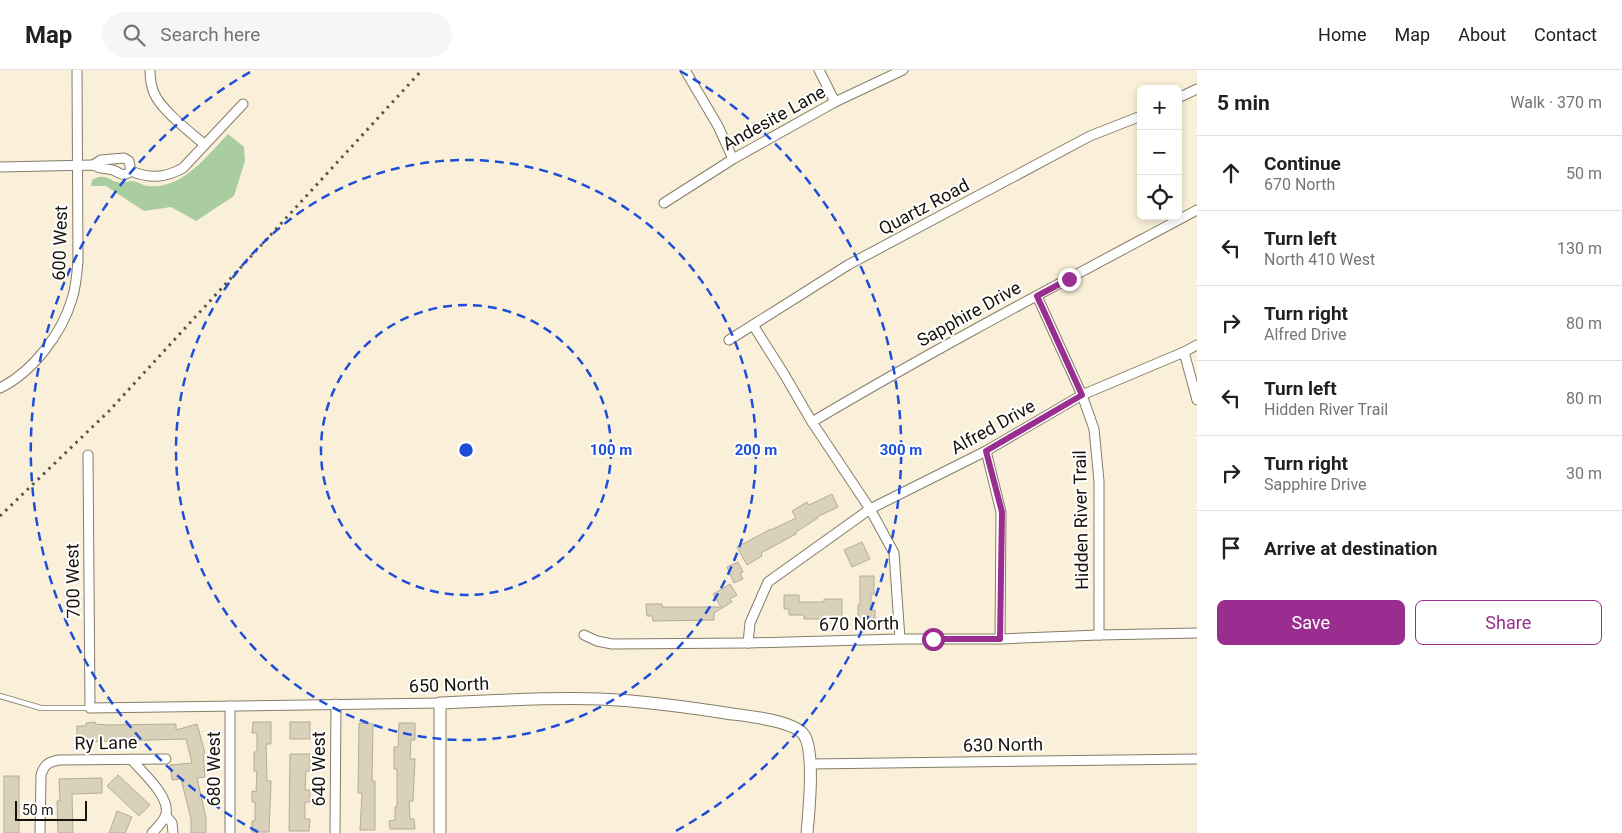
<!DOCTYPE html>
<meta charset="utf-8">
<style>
body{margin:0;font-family:Roboto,sans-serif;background:#f6f6f6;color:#202124}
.controls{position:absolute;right:15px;top:15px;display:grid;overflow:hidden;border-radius:8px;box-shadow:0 2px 8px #0003}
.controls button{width:45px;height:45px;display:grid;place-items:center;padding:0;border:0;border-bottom:1px solid #e0e0e0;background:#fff;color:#202124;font:25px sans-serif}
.scale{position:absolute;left:15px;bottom:12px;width:72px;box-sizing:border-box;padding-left:5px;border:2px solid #18140c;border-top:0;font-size:14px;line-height:18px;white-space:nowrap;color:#18140c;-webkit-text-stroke:4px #fff;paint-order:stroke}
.stop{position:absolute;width:15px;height:15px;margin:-11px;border:4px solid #9a2e90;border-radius:50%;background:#fff}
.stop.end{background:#9a2e90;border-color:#fff;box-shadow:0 1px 5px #0008}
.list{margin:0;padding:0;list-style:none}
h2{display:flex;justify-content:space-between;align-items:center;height:65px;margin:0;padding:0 20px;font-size:21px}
h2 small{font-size:16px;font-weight:400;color:#757577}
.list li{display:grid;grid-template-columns:32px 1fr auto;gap:15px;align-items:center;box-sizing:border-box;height:75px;padding:0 20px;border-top:1px solid #e0e0e0}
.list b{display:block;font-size:19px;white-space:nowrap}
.list p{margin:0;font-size:16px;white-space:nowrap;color:#757577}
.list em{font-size:16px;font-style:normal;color:#757577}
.actions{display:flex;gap:10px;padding:15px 20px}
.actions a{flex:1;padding:11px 0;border:1px solid #9a2e90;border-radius:8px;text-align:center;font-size:18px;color:#9a2e90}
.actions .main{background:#9a2e90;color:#fff}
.icon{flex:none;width:28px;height:28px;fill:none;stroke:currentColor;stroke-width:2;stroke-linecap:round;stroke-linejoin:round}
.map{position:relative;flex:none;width:1197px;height:763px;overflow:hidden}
header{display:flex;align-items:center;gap:30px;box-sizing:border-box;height:70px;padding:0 25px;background:#fff;border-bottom:1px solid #e0e0e0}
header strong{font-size:24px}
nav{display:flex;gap:28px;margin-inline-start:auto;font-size:18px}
.search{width:350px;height:45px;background:#f6f6f6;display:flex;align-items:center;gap:12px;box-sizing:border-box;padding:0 18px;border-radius:28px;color:#757577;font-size:19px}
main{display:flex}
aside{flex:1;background:#fff}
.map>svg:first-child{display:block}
</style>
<header>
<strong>Map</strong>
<div class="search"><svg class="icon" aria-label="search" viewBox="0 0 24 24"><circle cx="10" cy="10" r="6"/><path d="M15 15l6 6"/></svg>Search here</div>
<nav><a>Home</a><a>Map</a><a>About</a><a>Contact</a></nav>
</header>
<main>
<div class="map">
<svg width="1197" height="763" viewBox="0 0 1197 763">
<rect width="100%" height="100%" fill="#faf0d9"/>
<path fill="#aacd9f" d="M228,64L244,77L245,91L234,126L196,151L171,137L144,141L106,116H91L92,110C106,102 108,111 121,113C125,113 128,111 132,111C137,111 142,115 147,116C182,120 206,87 228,64Z"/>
<g fill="#dad1ba" stroke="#b5ac96">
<polygon points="832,424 838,437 817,447 818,448 796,462 796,464 761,483 762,486 747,495 737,477 771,459 771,460 796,448 792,441 807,432 809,435"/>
<polygon points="862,472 870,489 852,497 844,480"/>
<polygon points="738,492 743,502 740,503 743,509 734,513 727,497"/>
<polygon points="860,506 874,506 874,524 871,524 871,540 875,540 875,549 858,549 858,535 860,535"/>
<polygon points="730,514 737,525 730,529 732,532 714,543 714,550 653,551 652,546 647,546 646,534 662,534 662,537 721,537 713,524"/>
<polygon points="784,525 799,525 799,532 824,532 824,529 842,529 842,549 804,549 804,545 789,545 789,539 784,539"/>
<polygon points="95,652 95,654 108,655 176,654 176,660 197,654 205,683 203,684 205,707 197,708 206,748 206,763 191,763 191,749 181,709 172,710 170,695 192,693 186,669 77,672 77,656 86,656 86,653"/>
<polygon points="253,652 271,652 271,674 266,674 267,711 271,711 269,762 252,762 252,751 255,751 255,732 252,732 252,721 256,722 257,701 254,701 254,682 257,682 257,663 252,663"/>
<rect x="290" y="652" width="20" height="17"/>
<polygon points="359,653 373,654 372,711 375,711 375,760 360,760 362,723 358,723"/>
<polygon points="399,653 415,653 415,670 411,670 410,689 415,689 413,731 409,731 410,749 414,749 415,759 390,759 389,751 395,750 395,737 397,737 397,699 394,699 394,677 398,677"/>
<polygon points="290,684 310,684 310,701 306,701 305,720 310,720 310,732 305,732 305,749 310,749 309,761 289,761"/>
<polygon points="118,705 150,735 139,746 107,716"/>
<rect x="4" y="706" width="15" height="57"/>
<polygon points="102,708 102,723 72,724 73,763 58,763 57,731 60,731 59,709"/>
<polygon points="117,741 132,747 125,763 109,763"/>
</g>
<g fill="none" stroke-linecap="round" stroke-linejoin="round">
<g stroke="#857d68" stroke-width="6">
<polyline id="lane" points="0,626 41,638 90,638"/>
</g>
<g stroke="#857d68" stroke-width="11">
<g id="street">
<path d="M150,0C150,8 151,16 154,23C161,40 190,62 204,74"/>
<polyline points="685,0 718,56 733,89"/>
<polyline points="819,0 835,32"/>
<polyline points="1178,28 1197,19"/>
<polyline points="93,95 101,90 124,88 129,91 131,101"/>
<path d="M0,97L93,95C102,100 105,98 113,100C121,103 122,108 131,101"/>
<path d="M131,101C150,109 165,108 183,98L243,34"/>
<polyline points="664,133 733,89 835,32 903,0"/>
<polyline points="1037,226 1082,325 1094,359 1099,411 1099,565"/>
<polyline points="753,255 784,304 812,352 870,439 894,483 900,569"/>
<polyline points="729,270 848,195 1090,66 1141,46"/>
<polyline points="1184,282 1197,330"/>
<path d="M0,318C33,302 62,263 72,229C76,217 77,204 78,191L77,0"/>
<path d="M812,352C938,277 1068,209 1197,140"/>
<polyline points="986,381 1001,442 1000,569"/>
<polyline points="88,385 90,638 440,633"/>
<polyline points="584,565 597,571 612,574 748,573 900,569 1000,569 1099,565 1197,563"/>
<polyline points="748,573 750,553 768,512 870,439 986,381 1082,325 1184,282 1197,275"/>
<path d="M131,689C142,702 170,726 166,744C164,751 157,758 152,763"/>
<polyline points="810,694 1197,689"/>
<polyline points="166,746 172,753 173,763"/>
<path d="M40,763L41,705C44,695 48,692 59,690L166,689"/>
<polyline points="230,763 230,636"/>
<polyline points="335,763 336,634"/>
</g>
</g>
<g stroke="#857d68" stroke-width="13">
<path id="secondary" d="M440,763V633C493,631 547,627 600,629C644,631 688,637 732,644C749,646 794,651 804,665C815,681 809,742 807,763"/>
</g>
<use href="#lane" stroke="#fff" stroke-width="4.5"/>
<use href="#street" stroke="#fff" stroke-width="9"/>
<use href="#secondary" stroke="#fff" stroke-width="11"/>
<polyline stroke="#5b5649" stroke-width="3" stroke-dasharray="2.5 5" stroke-linecap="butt" points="0,446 109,341 422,0"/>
</g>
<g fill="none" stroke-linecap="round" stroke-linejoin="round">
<polyline stroke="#9a2e90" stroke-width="6" points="933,569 1000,569 1002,442 986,381 1082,325 1037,226 1069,209"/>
</g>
<g fill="none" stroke="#1d4ed8" stroke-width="2.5" stroke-dasharray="9 6">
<circle cx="466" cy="380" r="145"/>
<circle cx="466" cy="380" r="290"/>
<path d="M258 762A435 435 0 0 1 252 1M680 1A435 435 0 0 1 674 762"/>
</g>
<g text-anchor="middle" stroke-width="4" stroke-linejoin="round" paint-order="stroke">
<g font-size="18" fill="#18140c" stroke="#fff">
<text transform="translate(774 48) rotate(-29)" y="6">Andesite Lane</text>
<text transform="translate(924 137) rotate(-28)" y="6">Quartz Road</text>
<text transform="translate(60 173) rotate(-88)" y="6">600 West</text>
<text transform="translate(969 244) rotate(-29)" y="6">Sapphire Drive</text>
<text transform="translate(993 357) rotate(-29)" y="6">Alfred Drive</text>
<text transform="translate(1081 450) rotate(-91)" y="6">Hidden River Trail</text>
<text transform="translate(73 511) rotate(-91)" y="6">700 West</text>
<text transform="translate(859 554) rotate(-1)" y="6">670 North</text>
<text transform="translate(449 615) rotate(-2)" y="6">650 North</text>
<text transform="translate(106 673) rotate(-1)" y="6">Ry Lane</text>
<text transform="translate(1003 675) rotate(-1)" y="6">630 North</text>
<text transform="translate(214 699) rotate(-90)" y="6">680 West</text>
<text transform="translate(319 699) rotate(-90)" y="6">640 West</text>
</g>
</g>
<circle cx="466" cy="380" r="8" fill="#1d4ed8" stroke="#fff" stroke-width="2.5"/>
<g font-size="15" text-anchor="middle" font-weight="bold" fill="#1d4ed8" stroke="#fff" stroke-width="4" stroke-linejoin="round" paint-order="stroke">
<text x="611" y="385">100 m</text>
<text x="756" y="385">200 m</text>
<text x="901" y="385">300 m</text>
</g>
</svg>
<div class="controls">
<button>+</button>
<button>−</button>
<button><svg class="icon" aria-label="locate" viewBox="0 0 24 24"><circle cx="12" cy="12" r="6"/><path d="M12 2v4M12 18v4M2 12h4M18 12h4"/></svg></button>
</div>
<div class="scale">50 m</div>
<div class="stop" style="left:933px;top:569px"></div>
<div class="stop end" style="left:1069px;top:209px"></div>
</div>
<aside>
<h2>5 min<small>Walk · 370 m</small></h2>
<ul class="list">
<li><svg class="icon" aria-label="ahead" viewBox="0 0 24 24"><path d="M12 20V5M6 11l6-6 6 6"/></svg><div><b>Continue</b><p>670 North</p></div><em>50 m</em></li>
<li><svg class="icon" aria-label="left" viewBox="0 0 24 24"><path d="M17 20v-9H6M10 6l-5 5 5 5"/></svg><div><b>Turn left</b><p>North 410 West</p></div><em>130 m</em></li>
<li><svg class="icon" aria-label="right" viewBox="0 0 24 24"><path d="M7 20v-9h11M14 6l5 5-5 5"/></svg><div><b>Turn right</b><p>Alfred Drive</p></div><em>80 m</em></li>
<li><svg class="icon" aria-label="left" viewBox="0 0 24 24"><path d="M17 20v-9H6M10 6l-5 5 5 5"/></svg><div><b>Turn left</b><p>Hidden River Trail</p></div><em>80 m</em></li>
<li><svg class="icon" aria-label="right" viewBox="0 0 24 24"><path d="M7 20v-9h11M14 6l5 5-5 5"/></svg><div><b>Turn right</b><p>Sapphire Drive</p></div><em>30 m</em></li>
<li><svg class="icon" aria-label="arrive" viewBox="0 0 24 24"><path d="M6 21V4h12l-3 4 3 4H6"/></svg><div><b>Arrive at destination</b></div></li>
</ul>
<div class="actions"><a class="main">Save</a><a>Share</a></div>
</aside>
</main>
